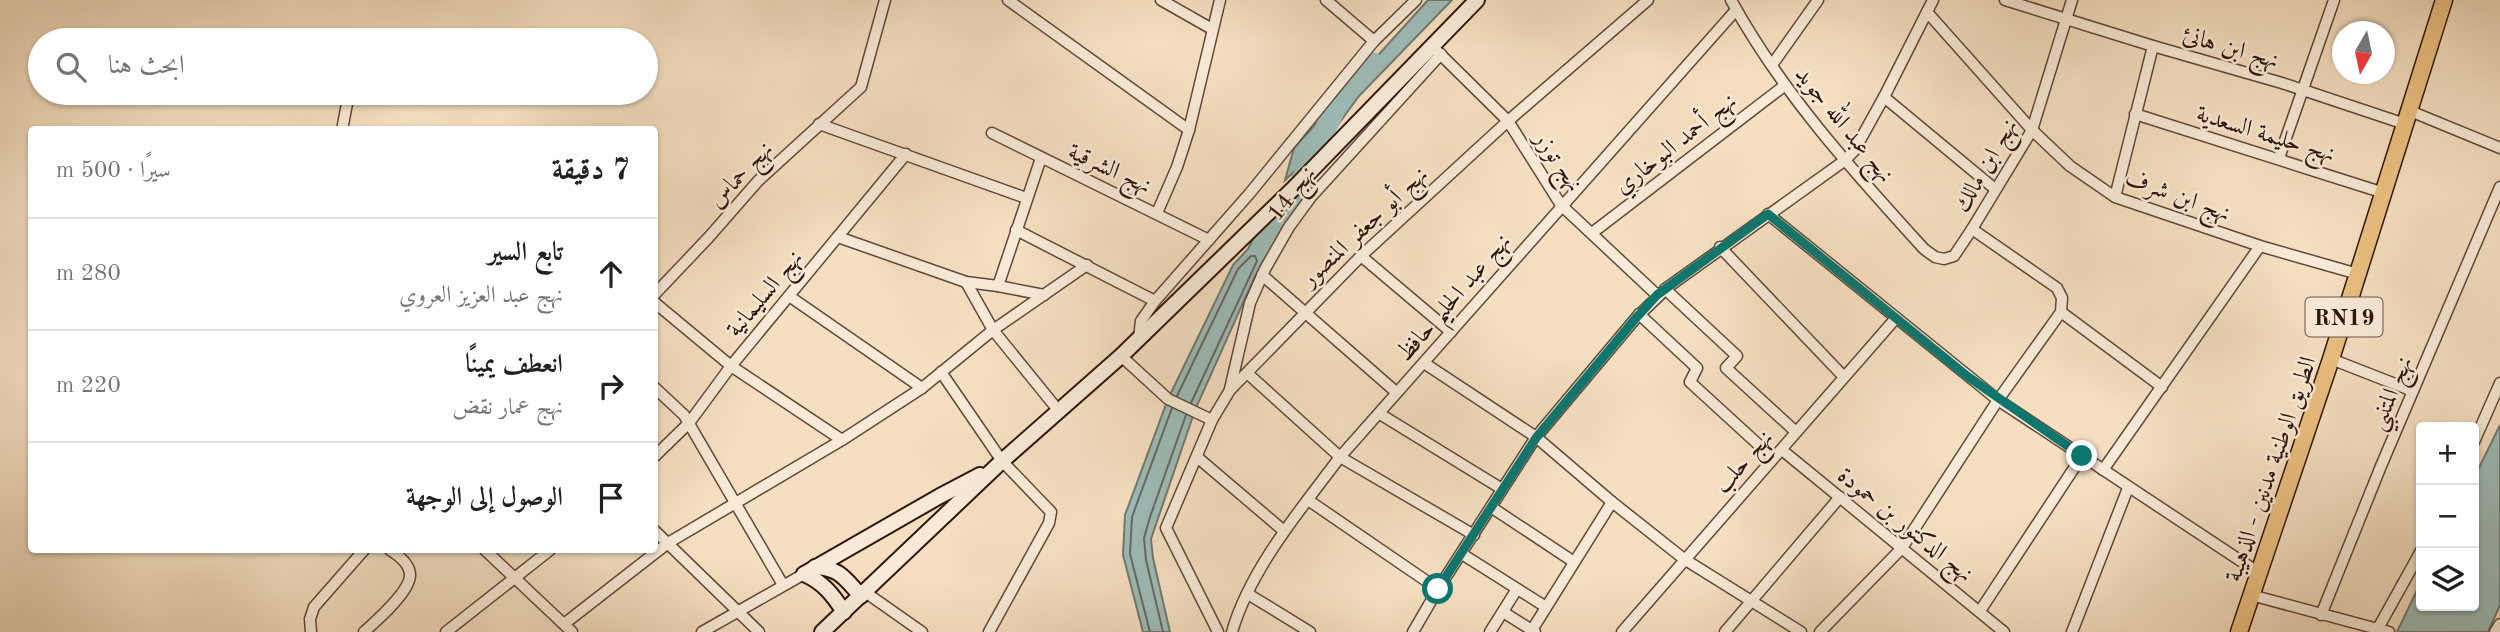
<!DOCTYPE html>
<html lang="ar">
<meta charset="utf-8">
<style>
body{margin:0;font-family:"Old Standard TT",Amiri,serif;background:#f6f6f6;color:#202124;direction:rtl}
.controls{position:absolute;right:21px;bottom:21px;display:grid;overflow:hidden;border-radius:7px;box-shadow:0 2px 5px #0004}
.controls button{width:63px;height:63px;display:grid;place-items:center;padding:0;border:0;border-bottom:2px solid #e0e0e0;background:#fff;color:#202124;font:35px sans-serif}
.compass{position:absolute;left:2332px;top:21px;width:63px;height:63px;border-radius:50%;background:#fff;box-shadow:0 2px 5px #0004;rotate:189deg}
.stop{position:absolute;width:21px;height:21px;margin:-16px;border:5px solid #0f766e;border-radius:50%;background:#fff}
.stop.end{background:#0f766e;border-color:#fff;box-shadow:0 2px 7px #0008}
.list{margin:0;padding:0;list-style:none}
h2{display:flex;justify-content:space-between;align-items:center;height:91px;margin:0;padding:0 28px;font-size:30px}
h2 small{font-size:23px;font-weight:400;color:#757577}
.list li{display:grid;grid-template-columns:46px 1fr auto;gap:21px;align-items:center;box-sizing:border-box;height:112px;padding:0 28px;border-top:2px solid #e0e0e0}
.list b{display:block;font-size:26px;white-space:nowrap}
.list p{margin:0;font-size:23px;white-space:nowrap;color:#757577}
.list em{font-size:23px;font-style:normal;color:#757577}
.icon{flex:none;width:38px;height:38px;fill:none;stroke:currentColor;stroke-width:2;stroke-linecap:round;stroke-linejoin:round}
.map{position:relative;flex:none;width:2500px;height:632px;overflow:hidden;direction:ltr}
.search{position:absolute;background:#fff;box-shadow:0 2px 5px #0004;left:28px;top:28px;width:630px;height:77px;display:flex;align-items:center;gap:18px;box-sizing:border-box;padding:0 24px;border-radius:38px;color:#757577;font-size:26px}
.panel{position:absolute;background:#fff;box-shadow:0 2px 5px #0004;left:28px;top:126px;width:630px;height:427px;border-radius:7px;direction:rtl}
.map>svg:first-child{display:block}
</style>
<div class="map">
<svg width="2500" height="632" viewBox="0 0 2500 632">
<rect width="100%" height="100%" fill="#f5dfc1"/>
<filter id="stains"><feTurbulence type="fractalNoise" baseFrequency=".00286" numOctaves="4"/><feColorMatrix values="0 0 0 0 .2 0 0 0 0 .09 0 0 0 0 .02 0 0 0 .5 -.17"/></filter>
<radialGradient id="worn" r=".72"><stop offset=".6" stop-color="#630" stop-opacity="0"/><stop offset="1" stop-color="#630" stop-opacity=".3"/></radialGradient>
<g fill="#9dbcb8" stroke="#717972" stroke-width="2">
<polygon points="1428,0 1452,0 1359,96 1323,145 1285,180 1294,148"/>
<polygon points="1311,185 1255,276 1195,410 1151,539 1153,558 1170,632 1143,632 1123,555 1125,515 1168,399 1233,265 1248,249 1255,235"/>
<polygon points="2500,425 2500,605 2488,632 2397,632 2421,582 2421,606 2474,606 2474,478"/>
</g>
<g fill="none" stroke-linecap="round" stroke-linejoin="round">
<g stroke="#666861" stroke-width="2">
<polyline points="1177,396 1238,269 1251,256 1255,256 1257,261 1191,403"/>
<polyline points="1150,632 1130,554 1132,517 1172,408"/>
<polyline points="1163,632 1146,560 1144,538 1150,517 1186,415"/>
</g>
<polyline stroke="#9dbcb8" stroke-width="21" points="1267,234 1298,188 1342,94 1373,63"/>
<g stroke="#604838" stroke-width="13">
<g id="street">
<polyline points="1008,0 1189,130"/>
<polyline points="1161,0 1212,29"/>
<polyline points="1326,0 1374,41"/>
<path d="M1731,0C1782,93 1853,171 1924,249L1935,257L1944,259L1954,256L1972,229L2032,130L2072,0"/>
<polyline points="2005,0 2153,46 2282,83 2405,124"/>
<polyline points="1927,12 2032,130 2070,166 2115,197 2260,246 2358,274"/>
<polyline points="1437,51 1508,121 1561,205 1657,295"/>
<polyline points="1772,65 1818,0"/>
<polyline points="1884,97 1995,189"/>
<polyline points="2410,111 2500,148"/>
<polyline points="2135,114 2384,193"/>
<polyline points="819,124 1026,198"/>
<polyline points="342,130 349,93"/>
<polyline points="992,133 1209,240"/>
<polyline points="2279,158 2334,0"/>
<polyline points="2115,197 2153,46"/>
<polyline points="1157,213 1177,167 1189,130 1220,0"/>
<polyline points="1768,214 1998,400 2259,573"/>
<polyline points="1016,230 1155,301"/>
<polyline points="1592,233 1784,86"/>
<polyline points="838,237 966,282 998,286 1044,295"/>
<polyline points="1720,247 1844,377"/>
<polyline points="1361,256 1451,332"/>
<polyline points="1262,275 1396,392"/>
<polyline points="966,282 993,330 1058,410"/>
<polyline points="998,286 1041,158"/>
<polyline points="1665,289 1737,356 1726,368 1796,432"/>
<polyline points="654,295 709,237 758,181 861,87 885,0"/>
<polyline points="789,296 922,388"/>
<polyline points="654,302 731,366 842,440"/>
<polyline points="2061,312 2162,387"/>
<polyline points="1639,314 1697,368 1690,382 1773,458"/>
<polyline points="1139,338 1141,321 1155,301 1250,193 1374,41 1416,0"/>
<polyline points="1121,356 1168,399 1212,420"/>
<polyline points="2331,359 2413,391"/>
<polyline points="1424,363 1536,437 1612,502 1684,559 1801,632"/>
<polyline points="941,372 1002,461 1051,512 1049,523 989,632"/>
<polyline points="1247,373 1340,457 1474,535"/>
<polyline points="654,387 684,415 783,585"/>
<polyline points="1230,389 1250,303 1265,269 1289,227 1311,197 1441,54"/>
<polyline points="1380,414 1502,489"/>
<polyline points="2474,442 2500,383"/>
<polyline points="1782,450 2004,632"/>
<polyline points="654,457 689,423 731,366 906,154"/>
<polyline points="1197,457 1284,531"/>
<polyline points="2103,470 2260,246"/>
<polyline points="1308,500 1438,589"/>
<polyline points="1491,507 1574,562"/>
<polyline points="654,530 759,632"/>
<polyline points="485,550 572,632"/>
<polyline points="1462,554 1546,607"/>
<polyline points="865,592 922,632"/>
<polyline points="1248,594 1310,632"/>
<polyline points="2251,595 2389,632"/>
<polyline points="1980,611 2082,456"/>
<polyline points="1503,612 1535,632"/>
<polyline points="2321,615 2381,466 2500,187"/>
<polyline points="564,624 668,543 842,440 922,388 993,330 1087,265"/>
<polyline points="1532,630 1612,502"/>
<polyline points="311,632 310,619 314,607 364,550"/>
<path d="M364,632C376,621 410,592 410,575C410,564 398,555 390,550"/>
<polyline points="446,632 550,550"/>
<polyline points="702,632 804,574"/>
<polyline points="1218,632 1166,528 1212,420 1230,390 1361,256 1508,121 1648,0"/>
<path d="M1232,632C1250,569 1301,509 1340,457L1736,10"/>
<polyline points="1413,632 1438,589 1536,437 1636,318 1668,287 1844,161 1854,151 1884,97 1933,0"/>
<polyline points="1490,632 1517,589"/>
<polyline points="1622,632 1896,318"/>
<polyline points="1725,632 1840,497"/>
<polyline points="1820,632 1902,548 1998,400 2061,312 2062,298 2057,288 1972,229"/>
<polyline points="2072,632 2128,488"/>
<polyline points="2376,632 2421,551"/>
<polyline points="2495,632 2500,624"/>
</g>
</g>
<g stroke="#2f150a" stroke-width="18">
<g id="secondary">
<path d="M815,567C840,568 845,579 861,596"/>
<polyline points="804,574 940,496 980,475"/>
<path d="M804,574C823,582 833,595 844,612"/>
<polyline points="822,632 1002,461 1121,356 1296,186 1477,0"/>
</g>
</g>
<g stroke="#2f150a" stroke-width="19">
<polyline id="primary" points="2239,632 2331,359 2444,0"/>
</g>
<use href="#street" stroke="#f8ead7" stroke-width="10"/>
<use href="#secondary" stroke="#f8ead7" stroke-width="14"/>
<use href="#primary" stroke="#eac080" stroke-width="16"/>
</g>
<g fill="none" stroke-linecap="round" stroke-linejoin="round">
<polyline stroke="#0f766e" stroke-width="9" points="1438,589 1536,438 1636,318 1657,295 1768,214 1967,376 2082,456"/>
</g>
<g text-anchor="middle" stroke-width="5" stroke-linejoin="round" paint-order="stroke">
<rect fill="#f8ead7" stroke="#6b5548" stroke-width="2" x="2305.5" y="297.5" width="77" height="39" rx="5"/>
<g font-size="23" font-weight="bold" fill="#2f150a">
<text x="2344" y="325">RN19</text>
</g>
<g font-size="24" fill="#2f150a" stroke="#f8ead7">
<text transform="translate(2231 47) rotate(16)" y="8">نهج ابن هانئ</text>
<text transform="translate(1845 124) rotate(51)" y="8">نهج عبد الله جويد</text>
<text transform="translate(2266 133) rotate(17)" y="8">نهج حليمة السعدية</text>
<text transform="translate(1675 143) rotate(-38)" y="8">نهج أحمد البوخاري</text>
<text transform="translate(1559 161) rotate(56)" y="8">نهج توزر</text>
<text transform="translate(1985 165) rotate(-60)" y="8">نهج ابن مالك</text>
<text transform="translate(1110 168) rotate(25)" y="8">نهج الشرقية</text>
<text transform="translate(740 174) rotate(-46)" y="8">نهج حماس</text>
<text transform="translate(1291 193) rotate(-52)" y="8">نهج 14</text>
<text transform="translate(2178 195) rotate(20)" y="8">نهج ابن شرف</text>
<text transform="translate(1364 226) rotate(-43)" y="8">نهج أبو جعفر المنصور</text>
<text transform="translate(764 293) rotate(-50)" y="8">نهج السليمانية</text>
<text transform="translate(1453 297) rotate(-49)" y="8">نهج عبد الحليم حافظ</text>
<text transform="translate(2390 393) rotate(-67)" y="8">نهج المتنبي</text>
<text transform="translate(1743 461) rotate(-48)" y="8">نهج حلب</text>
<text transform="translate(2270 469) rotate(-71)" y="8">الطريق الوطنية مدنين - الذهيبة</text>
<text transform="translate(1906 524) rotate(39)" y="8">نهج الدكتور بن حمودة</text>
</g>
</g>
<rect width="100%" height="100%" filter="url(#stains)"/>
<rect width="100%" height="100%" fill="url(#worn)"/>
</svg>
<div class="controls">
<button>+</button>
<button>−</button>
<button><svg class="icon" aria-label="layers" viewBox="0 0 24 24"><path d="M12 4l9 5-9 5-9-5zM3 14l9 5 9-5"/></svg></button>
</div>
<svg class="compass" viewBox="-18 -18 36 36"><path d="M0-13l5 13h-10z" fill="#e53935"/><path d="M0 13l5-13h-10z" fill="#757577"/></svg>
<div class="stop" style="left:1438px;top:589px"></div>
<div class="stop end" style="left:2082px;top:456px"></div>
<div class="search"><svg class="icon" aria-label="search" viewBox="0 0 24 24"><circle cx="10" cy="10" r="6"/><path d="M15 15l6 6"/></svg>ابحث هنا</div>
<section class="panel">
<h2>7 دقيقة<small>سيرًا · 500 m</small></h2>
<ul class="list">
<li><svg class="icon" aria-label="ahead" viewBox="0 0 24 24"><path d="M12 20V5M6 11l6-6 6 6"/></svg><div><b>تابع السير</b><p>نهج عبد العزيز العروي</p></div><em>280 m</em></li>
<li><svg class="icon" aria-label="right" viewBox="0 0 24 24"><path d="M7 20v-9h11M14 6l5 5-5 5"/></svg><div><b>انعطف يمينًا</b><p>نهج عمار نقض</p></div><em>220 m</em></li>
<li><svg class="icon" aria-label="arrive" viewBox="0 0 24 24"><path d="M6 21V4h12l-3 4 3 4H6"/></svg><div><b>الوصول إلى الوجهة</b></div></li>
</ul>
</section>
</div>
